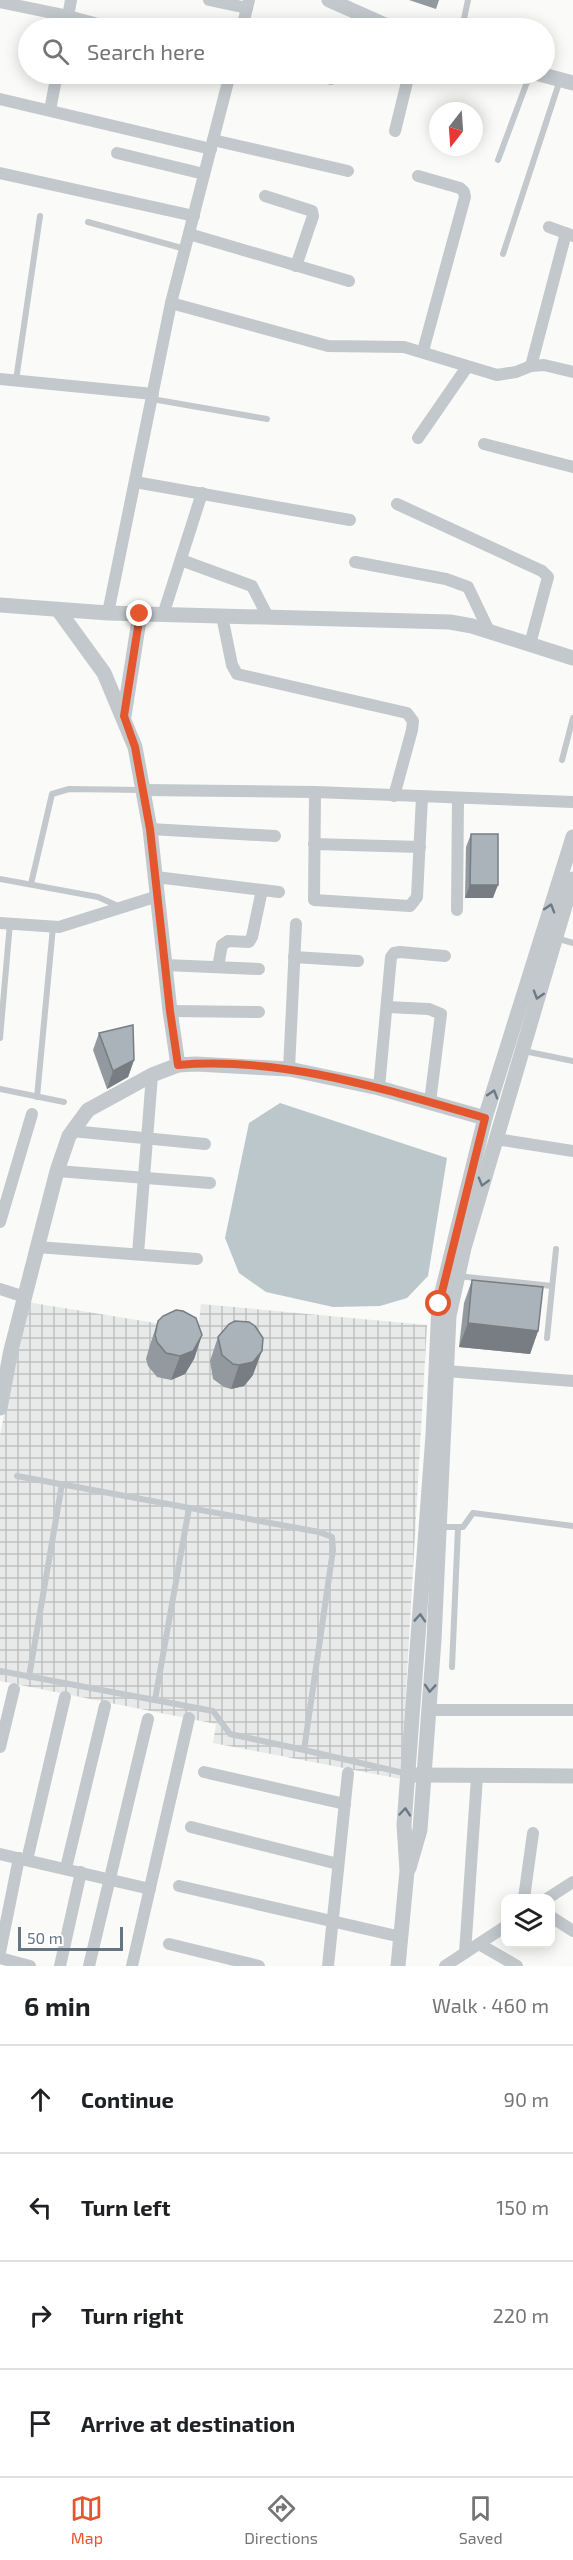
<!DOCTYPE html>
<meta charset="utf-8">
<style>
body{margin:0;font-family:"Exo 2",sans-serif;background:#f6f6f6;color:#202124}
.controls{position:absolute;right:18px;bottom:18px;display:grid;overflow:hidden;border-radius:12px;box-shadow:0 3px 15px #0003}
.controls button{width:54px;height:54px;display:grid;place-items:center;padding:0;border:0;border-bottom:2px solid #e0e0e0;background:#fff;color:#202124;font:30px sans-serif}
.compass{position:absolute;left:429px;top:102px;width:54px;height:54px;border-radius:50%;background:#fff;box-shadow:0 3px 15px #0003;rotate:197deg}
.scale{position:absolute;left:18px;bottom:15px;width:105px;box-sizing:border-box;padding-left:6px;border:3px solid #657683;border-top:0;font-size:16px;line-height:21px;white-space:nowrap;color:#657683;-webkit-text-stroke:4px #fff;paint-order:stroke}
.stop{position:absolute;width:18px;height:18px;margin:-14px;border:4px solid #e4572e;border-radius:50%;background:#fff}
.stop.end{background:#e4572e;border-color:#fff;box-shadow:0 2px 6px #0008}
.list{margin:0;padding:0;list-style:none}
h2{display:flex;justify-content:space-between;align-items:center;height:78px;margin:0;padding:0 24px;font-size:26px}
h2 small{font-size:20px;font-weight:400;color:#757577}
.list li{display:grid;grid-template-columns:39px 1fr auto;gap:18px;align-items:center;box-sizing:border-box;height:108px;padding:0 24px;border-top:2px solid #e0e0e0}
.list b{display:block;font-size:22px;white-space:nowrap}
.list em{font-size:20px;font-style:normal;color:#757577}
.icon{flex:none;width:33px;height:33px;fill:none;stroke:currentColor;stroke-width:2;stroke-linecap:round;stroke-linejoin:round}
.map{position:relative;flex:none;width:573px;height:1966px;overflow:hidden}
.search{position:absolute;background:#fff;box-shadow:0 3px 15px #0003;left:18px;right:18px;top:18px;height:66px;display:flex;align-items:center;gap:15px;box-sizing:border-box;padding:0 21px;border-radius:33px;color:#757577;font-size:22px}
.sheet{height:510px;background:#fff}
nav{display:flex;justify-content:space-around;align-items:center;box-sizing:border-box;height:84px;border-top:2px solid #e0e0e0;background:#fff;font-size:16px;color:#757577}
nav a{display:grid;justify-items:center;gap:3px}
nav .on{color:#e4572e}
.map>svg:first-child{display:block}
</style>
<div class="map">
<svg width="573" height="1966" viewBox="0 0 573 1966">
<defs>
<pattern id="industrial-grid" width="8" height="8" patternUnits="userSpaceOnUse" patternTransform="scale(1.5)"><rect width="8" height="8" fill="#e8e9e9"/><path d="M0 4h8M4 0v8" fill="none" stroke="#c0c1c2"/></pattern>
</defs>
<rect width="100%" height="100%" fill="#fafaf8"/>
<polygon fill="url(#industrial-grid)" points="27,1302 198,1330 201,1304 427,1325 401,1779 213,1743 216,1724 0,1681 0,1435"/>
<polygon fill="#bbc7cb" points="280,1103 447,1158 428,1276 407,1298 380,1306 333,1307 266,1292 239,1273 225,1238 249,1123"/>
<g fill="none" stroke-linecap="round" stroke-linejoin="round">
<g stroke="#c3c8cc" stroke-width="6">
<polyline points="462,28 468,0"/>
<polyline points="498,160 530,74"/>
<polyline points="88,222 185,249"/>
<polyline points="503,254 560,80"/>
<polyline points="16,380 40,216"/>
<polyline points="152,399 267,419"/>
<polyline points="562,760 573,718"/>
<polyline points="0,879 98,897 118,906"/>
<polyline points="31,884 52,794 69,789 144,790"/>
<polyline points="556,938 573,943"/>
<polyline points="0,1038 10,923"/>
<polyline points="524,1051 573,1061"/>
<polyline points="0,1089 64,1102"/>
<polyline points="37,1097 53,927"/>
<polyline points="457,1276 552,1286"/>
<polyline points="547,1338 556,1249"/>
<polyline points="17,1476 319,1532 332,1537 333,1550 304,1750 408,1774"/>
<polyline points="441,1527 463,1527 473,1513 573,1526"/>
<polyline points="452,1667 458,1528"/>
<polyline points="0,1671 213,1711 230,1734 304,1750"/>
<polyline points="29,1677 62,1484"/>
<polyline points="155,1700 189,1508"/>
</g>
<g stroke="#c3c8cc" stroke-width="12">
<polyline points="209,0 247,8"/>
<polyline points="0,2 68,16 113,28"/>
<polyline points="66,28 71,0"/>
<polyline points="242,28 249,0"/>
<polyline points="314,74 331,79"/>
<polyline points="0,99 211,149"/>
<polyline points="50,110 57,74"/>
<polyline points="395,131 409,74"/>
<polyline points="213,140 348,171"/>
<polyline points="117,153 204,174"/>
<polyline points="0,173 194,216"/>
<polyline points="418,176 460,188 464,192 465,197 423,351"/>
<polyline points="265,196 312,211 313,216 296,266"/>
<polyline points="549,227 573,236"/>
<polyline points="189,234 349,281"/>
<polyline points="171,303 328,346 404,347 497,375 516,372 531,366 544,365 573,372"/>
<polyline points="531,366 566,233"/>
<polyline points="0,379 153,394"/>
<polyline points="418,438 467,367"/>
<polyline points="484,444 573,467"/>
<polyline points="135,482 350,520"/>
<polyline points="397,504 542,571 548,577 530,644"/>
<polyline points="181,560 252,586 268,617"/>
<polyline points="355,562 446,579 468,587 489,631"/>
<polyline points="108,613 171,303 230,74"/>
<polyline points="163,615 202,493"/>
<polyline points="222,616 232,665 237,674 407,713 413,721 412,730 394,796"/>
<polyline points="144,790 315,792 573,802"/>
<polyline points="315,792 314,900 410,906 417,897 422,797"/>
<polyline points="150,829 275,836"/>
<polyline points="314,844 420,847"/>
<polyline points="156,877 279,892"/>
<polyline points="457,910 458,798"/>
<polyline points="0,923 59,927 158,896"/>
<polyline points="294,957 358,961"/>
<polyline points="165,965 259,969"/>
<polyline points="218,967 222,945 228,941 249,942 252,937 262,890"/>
<polyline points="387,1007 429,1009 441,1014 430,1102"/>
<polyline points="170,1011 259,1012"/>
<polyline points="289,1069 296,924"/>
<polyline points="379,1088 391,957 394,953 400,952 445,956"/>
<polyline points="72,1131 205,1144"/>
<polyline points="496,1139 573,1151"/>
<polyline points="57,1171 210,1183"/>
<polyline points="0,1222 32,1114"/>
<polyline points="37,1247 197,1259"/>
<polyline points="138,1254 152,1075"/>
<polyline points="0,1289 25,1297"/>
<polyline points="446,1371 573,1381"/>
<polyline points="429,1710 573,1710"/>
<polyline points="0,1747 14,1689"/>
<polyline points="204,1772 345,1804"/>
<polyline points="191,1827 338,1864"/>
<polyline points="0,1854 150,1889"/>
<polyline points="27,1860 65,1697"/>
<polyline points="66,1868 105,1706"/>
<polyline points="179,1886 401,1937"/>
<polyline points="524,1898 533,1833"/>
<polyline points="548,1898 573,1882"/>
<polyline points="550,1916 573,1931"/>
<polyline points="169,1944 259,1966"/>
<polyline points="479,1944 517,1966"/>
<polyline points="0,1952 19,1858"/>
<polyline points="465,1953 477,1777"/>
<polyline points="0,1958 30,1966"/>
<polyline points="60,1966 81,1872"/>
<polyline points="89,1966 148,1719"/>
<polyline points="132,1966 189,1718"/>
<polyline points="328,1966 348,1773"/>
<polyline points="445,1966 506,1926"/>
</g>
<g stroke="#c3c8cc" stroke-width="15">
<polyline points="329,0 392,28"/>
<polyline points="539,74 573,83"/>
<polyline points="0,605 108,613 450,622 472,626 573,658"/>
<polyline points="59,611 104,673 135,747 150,829 170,1011 178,1065"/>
<polyline points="124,716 140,614"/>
<polyline points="0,1408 11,1350 57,1171 69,1136 88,1110 152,1075 178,1065 196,1064 289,1069 379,1088 485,1118"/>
<polyline points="414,1775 573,1776"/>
<polyline points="409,1868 420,1830 434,1640 449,1316 464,1248 573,879"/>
<polyline points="398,1966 407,1871 404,1825 433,1435 439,1304 485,1118 573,837"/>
</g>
</g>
<g fill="#929a9f">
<polygon points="409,0 439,0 436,9"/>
<polygon points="471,834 493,898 465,898 466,847"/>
<polygon points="99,1033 134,1060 128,1077 107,1089 93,1050"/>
<polygon points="472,1280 538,1331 530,1354 459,1347 464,1303"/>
<polygon points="158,1321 202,1335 194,1359 185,1374 171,1380 157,1377 148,1366 146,1359 150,1345"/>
<polygon points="218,1337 253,1375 244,1386 231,1389 224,1387 213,1379 210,1361"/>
</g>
<g fill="#777d82">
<polygon points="470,885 498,885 493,898 465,898"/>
<polygon points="134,1060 128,1077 107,1089 113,1071"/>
<polygon points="468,1323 538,1331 530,1354 459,1347"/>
<polygon points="202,1335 194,1359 185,1374 171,1380 180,1356"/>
<polygon points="262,1351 253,1375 244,1386 231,1389 239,1365"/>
</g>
<g fill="#aab3b9" stroke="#777d82" stroke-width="1.5">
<polygon points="471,834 498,834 498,885 470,885"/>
<polygon points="133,1025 134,1060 113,1071 99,1033"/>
<polygon points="472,1280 543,1287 538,1331 468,1323"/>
<polygon points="176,1310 183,1311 196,1318 202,1335 193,1351 180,1356 166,1353 157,1342 155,1335 158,1321 163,1316"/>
<polygon points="235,1321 249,1322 255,1326 263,1338 262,1351 253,1362 239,1365 233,1364 222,1355 218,1337 229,1324"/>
</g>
<defs><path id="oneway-chevron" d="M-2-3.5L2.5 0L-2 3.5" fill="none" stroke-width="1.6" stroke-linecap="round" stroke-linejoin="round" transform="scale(1.5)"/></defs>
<g stroke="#6a7a87">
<use href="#oneway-chevron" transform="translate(550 908) rotate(-73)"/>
<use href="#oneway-chevron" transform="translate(538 995) rotate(107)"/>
<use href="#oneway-chevron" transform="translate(493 1094) rotate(-73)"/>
<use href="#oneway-chevron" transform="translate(483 1182) rotate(106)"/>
<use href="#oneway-chevron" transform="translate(420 1618) rotate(-86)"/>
<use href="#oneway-chevron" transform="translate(430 1688) rotate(94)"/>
<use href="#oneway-chevron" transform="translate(405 1812) rotate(-85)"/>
</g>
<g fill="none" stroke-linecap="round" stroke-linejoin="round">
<path stroke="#e4572e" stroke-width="8" d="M140,614L124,716L135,747L150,829L170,1011L178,1065C283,1056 386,1090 485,1118L439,1304"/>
</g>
</svg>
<div class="controls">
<button><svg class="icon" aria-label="layers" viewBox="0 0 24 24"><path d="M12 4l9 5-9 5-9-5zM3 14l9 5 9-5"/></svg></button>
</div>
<svg class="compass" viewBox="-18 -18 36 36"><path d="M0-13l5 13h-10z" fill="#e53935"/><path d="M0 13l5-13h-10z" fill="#757577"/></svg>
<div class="scale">50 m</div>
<div class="stop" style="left:439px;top:1304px"></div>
<div class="stop end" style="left:140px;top:614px"></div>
<div class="search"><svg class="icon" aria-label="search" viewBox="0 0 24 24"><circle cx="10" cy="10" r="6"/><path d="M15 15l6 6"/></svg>Search here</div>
</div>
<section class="sheet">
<h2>6 min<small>Walk · 460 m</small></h2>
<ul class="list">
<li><svg class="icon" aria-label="ahead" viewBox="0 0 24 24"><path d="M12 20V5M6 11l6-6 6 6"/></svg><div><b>Continue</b></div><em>90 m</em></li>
<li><svg class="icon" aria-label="left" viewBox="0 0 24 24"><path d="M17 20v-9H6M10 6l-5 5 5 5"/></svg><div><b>Turn left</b></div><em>150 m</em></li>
<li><svg class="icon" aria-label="right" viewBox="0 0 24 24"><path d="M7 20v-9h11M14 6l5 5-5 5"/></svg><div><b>Turn right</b></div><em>220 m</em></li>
<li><svg class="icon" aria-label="arrive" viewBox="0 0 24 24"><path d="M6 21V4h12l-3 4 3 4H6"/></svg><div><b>Arrive at destination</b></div></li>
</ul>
</section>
<nav>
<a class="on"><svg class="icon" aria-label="map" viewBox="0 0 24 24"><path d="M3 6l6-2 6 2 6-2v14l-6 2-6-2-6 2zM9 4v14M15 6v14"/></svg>Map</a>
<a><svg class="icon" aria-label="directions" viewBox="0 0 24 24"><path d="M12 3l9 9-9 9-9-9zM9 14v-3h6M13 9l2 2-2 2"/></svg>Directions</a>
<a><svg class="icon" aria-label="saved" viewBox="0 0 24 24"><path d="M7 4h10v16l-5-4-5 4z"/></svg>Saved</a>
</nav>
